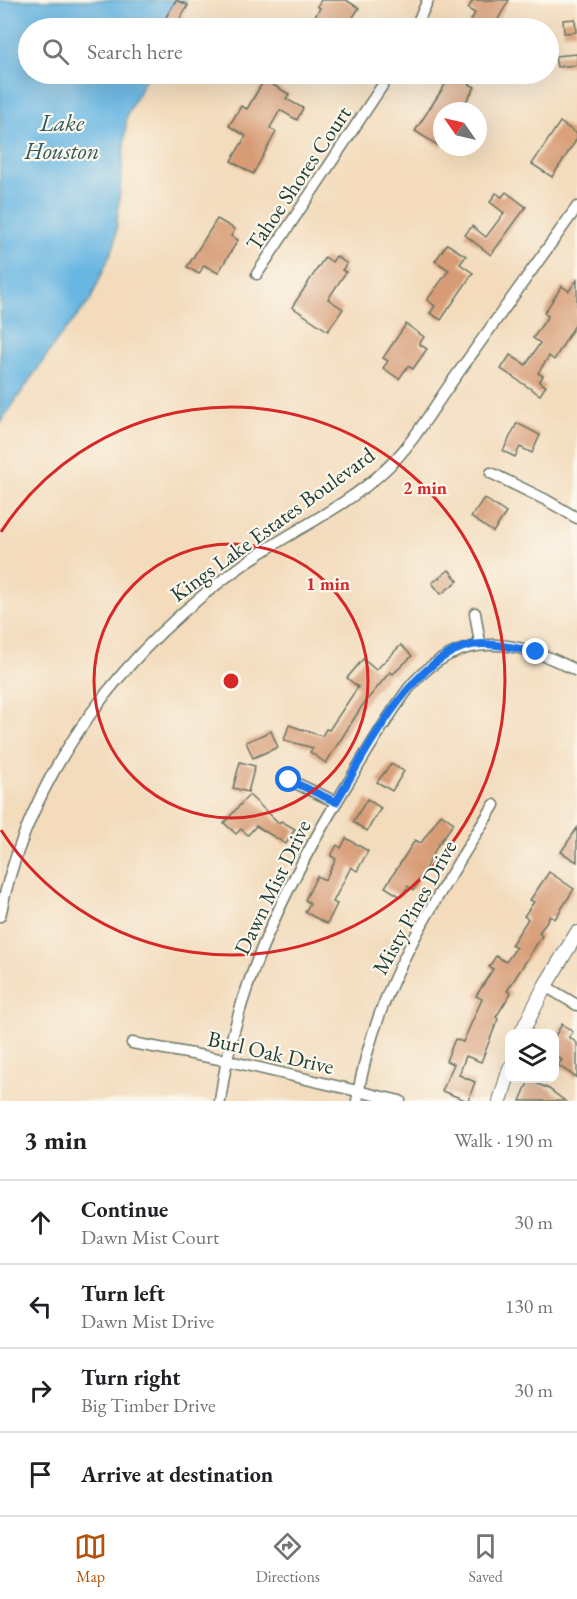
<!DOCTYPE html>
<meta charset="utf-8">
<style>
body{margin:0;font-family:"EB Garamond",serif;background:#f2f2f2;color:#202124}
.controls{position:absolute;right:18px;bottom:18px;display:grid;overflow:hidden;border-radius:12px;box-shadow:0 6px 24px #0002}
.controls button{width:54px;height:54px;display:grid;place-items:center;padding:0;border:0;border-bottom:2px solid #e0e0e0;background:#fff;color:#202124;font:30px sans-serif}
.compass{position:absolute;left:433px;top:102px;width:54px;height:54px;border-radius:50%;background:#fff;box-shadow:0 6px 24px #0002;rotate:304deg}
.stop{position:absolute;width:18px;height:18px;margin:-14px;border:4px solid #1a73e8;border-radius:50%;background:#fff}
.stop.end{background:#1a73e8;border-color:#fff;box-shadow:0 2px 6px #0008}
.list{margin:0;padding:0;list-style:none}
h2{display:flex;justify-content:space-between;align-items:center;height:78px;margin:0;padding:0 24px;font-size:26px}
h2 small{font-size:20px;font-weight:400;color:#757577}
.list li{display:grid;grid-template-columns:39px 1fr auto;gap:18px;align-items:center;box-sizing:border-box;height:84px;padding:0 24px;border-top:2px solid #e0e0e0}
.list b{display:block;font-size:22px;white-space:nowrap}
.list p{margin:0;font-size:20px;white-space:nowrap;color:#757577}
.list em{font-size:20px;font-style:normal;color:#757577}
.icon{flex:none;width:33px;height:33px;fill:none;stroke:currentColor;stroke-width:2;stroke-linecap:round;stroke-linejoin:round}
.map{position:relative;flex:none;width:577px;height:1101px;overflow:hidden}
.search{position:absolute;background:#fff;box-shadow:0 6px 24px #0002;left:18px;right:18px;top:18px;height:66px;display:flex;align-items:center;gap:15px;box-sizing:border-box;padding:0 21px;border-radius:33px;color:#757577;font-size:22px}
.sheet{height:414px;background:#fff}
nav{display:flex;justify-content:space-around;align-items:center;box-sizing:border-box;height:84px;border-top:2px solid #e0e0e0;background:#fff;font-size:16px;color:#757577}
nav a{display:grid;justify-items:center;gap:3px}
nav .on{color:#b45309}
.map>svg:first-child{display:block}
</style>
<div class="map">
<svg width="577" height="1101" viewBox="0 0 577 1101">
<rect width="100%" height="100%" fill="#fbf7ec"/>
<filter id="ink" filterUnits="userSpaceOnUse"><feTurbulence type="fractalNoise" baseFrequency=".0167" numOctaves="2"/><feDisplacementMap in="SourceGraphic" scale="12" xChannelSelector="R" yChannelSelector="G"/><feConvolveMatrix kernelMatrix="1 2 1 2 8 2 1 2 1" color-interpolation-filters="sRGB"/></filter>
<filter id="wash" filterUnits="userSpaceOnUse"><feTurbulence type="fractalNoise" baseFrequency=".008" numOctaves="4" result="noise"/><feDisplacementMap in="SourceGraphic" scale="24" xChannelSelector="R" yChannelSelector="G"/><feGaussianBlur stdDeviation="1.35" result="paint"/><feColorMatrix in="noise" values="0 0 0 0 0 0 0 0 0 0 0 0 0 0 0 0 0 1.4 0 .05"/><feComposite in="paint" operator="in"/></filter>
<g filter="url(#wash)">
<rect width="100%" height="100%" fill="#f3dbbc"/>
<polygon fill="#68b6e2" stroke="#447a8b" stroke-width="1.5" points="0,0 186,0 171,28 28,28 28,74 148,74 127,115 115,243 90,301 58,339 0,423"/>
<g id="blocks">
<g fill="#d79b75">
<polygon points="176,0 188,5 177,24 166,17"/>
<polygon points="321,0 346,0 359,8 346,28 316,28 310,25 320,8 317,6"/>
<polygon points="473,0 509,0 493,28 467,28 475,13 468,9"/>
<polygon points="575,19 576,32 564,33 563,20"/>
<polygon points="577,54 577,65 557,67 555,56"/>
<polygon points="452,74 475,87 460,111 442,111 442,148 415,131"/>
<polygon points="264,80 289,94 286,99 303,108 297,120 280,110 270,128 276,132 253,174 231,161 246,136 229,126 241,106 247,109"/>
<polygon points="560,122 577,134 577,139 552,177 532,164"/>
<polygon points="506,192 526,207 491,255 465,235 472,226 486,237 504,213 490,202 496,193 502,197"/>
<polygon points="217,219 235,229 231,236 238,240 218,273 204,265 199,274 187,267"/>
<polygon points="447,244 466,256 460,264 473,273 441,320 430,313 435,306 427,300 449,270 435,261"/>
<polygon points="336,256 347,264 342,270 346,272 328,299 343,309 328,331 292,307 325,257 332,262"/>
<polygon points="577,280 577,322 554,360 549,356 538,373 543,376 539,382 546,386 540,395 501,369 510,355 526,365 540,343 533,338 548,316 544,313 562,286 569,291"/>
<polygon points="406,324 424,337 419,344 427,349 413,369 408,366 399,379 383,368 388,361 383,358"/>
<polygon points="517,423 540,435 532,453 520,447 515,457 503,451"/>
<polygon points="484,498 506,513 493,532 471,517"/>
<polygon points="449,570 458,581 441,594 432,583"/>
<polygon points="401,645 412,656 393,674 390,672 362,706 326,763 310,752 313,748 284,740 289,725 322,736 326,729 329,730 358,687 347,678 363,659 376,670"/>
<polygon points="271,731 278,747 253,758 246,742"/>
<polygon points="240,762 255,766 248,792 233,788"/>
<polygon points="391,764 404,771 392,791 377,782"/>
<polygon points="249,795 279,823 281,821 295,829 286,844 256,826 248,835 241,829 236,834 224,823"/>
<polygon points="367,799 381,808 367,831 353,822"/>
<polygon points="441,814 454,823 438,845 414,890 408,886 401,897 385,887 415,840 421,843"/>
<polygon points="577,828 577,862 561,852"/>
<polygon points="346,838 368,851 357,871 351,867 333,902 337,904 327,924 305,912 310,903 305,900 317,876 325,880 336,859 331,856 337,845 341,848"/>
<polygon points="549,872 574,889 555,919 550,916 539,933 542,936 507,991 511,993 496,1017 498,1019 481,1062 466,1056 459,1075 475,1082 468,1101 442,1091 454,1064 446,1061 455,1039 463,1042 482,999 476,996 493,969 489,967 496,956 506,962 516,948 511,945 528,919 524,916 534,902 530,900"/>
<polygon points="562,1024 573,1032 569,1037 577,1043 577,1078 558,1065 562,1060 555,1055 555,1036"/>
<polygon points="529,1080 549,1089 565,1101 520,1101"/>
</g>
</g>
</g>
<g filter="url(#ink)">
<use href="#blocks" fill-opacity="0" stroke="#697464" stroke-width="1.5"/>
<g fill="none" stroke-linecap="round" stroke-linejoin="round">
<g stroke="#697464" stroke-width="13">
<g id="minor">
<polyline points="415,28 428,0"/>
<polyline points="257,274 390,74"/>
<polyline points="491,473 546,500 577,518"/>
<polyline points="475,613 480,643"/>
<polyline points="289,780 336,802"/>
<path d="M0,916C30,768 128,644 250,560C295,529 346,507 386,469C412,445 431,411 451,383C493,324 535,266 577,207"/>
<polyline points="545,986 577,1005"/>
<polyline points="132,1043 225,1060 400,1101"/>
<path d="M220,1101C235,986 288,881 348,783C368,750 388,715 412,684C461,629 518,639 577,671"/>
<path d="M357,1101C373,990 437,898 494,805"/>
</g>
</g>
<g stroke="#697464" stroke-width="16">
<g id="tertiary">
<polyline points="521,1034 545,986 577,933"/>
<polyline points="500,1101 510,1068"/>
</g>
</g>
<use href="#minor" stroke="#fff" stroke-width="10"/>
<use href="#tertiary" stroke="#fff" stroke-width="14"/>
</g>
</g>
<g fill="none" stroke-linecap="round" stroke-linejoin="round" filter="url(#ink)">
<path stroke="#1a73e8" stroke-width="8" d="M289,780L336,802C365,754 418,644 482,644C500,644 519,649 536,652"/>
</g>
<g fill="none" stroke="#d62828" stroke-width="3">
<circle cx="231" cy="681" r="137"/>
<path d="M1 532A274 274 0 1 1 1 830"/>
</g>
<g text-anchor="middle" stroke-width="4.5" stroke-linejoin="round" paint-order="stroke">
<g font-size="22" fill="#1f3d34" stroke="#fbf7ec">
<text transform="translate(298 178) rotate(-56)" y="8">Tahoe Shores Court</text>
<text transform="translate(272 524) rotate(-36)" y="8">Kings Lake Estates Boulevard</text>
<text transform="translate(272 887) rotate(-64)" y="8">Dawn Mist Drive</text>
<text transform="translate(414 907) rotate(-61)" y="8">Misty Pines Drive</text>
<text transform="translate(271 1052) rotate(13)" y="8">Burl Oak Drive</text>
</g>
<g font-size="24" font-style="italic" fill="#315b60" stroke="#fbf7ec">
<text x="62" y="131">Lake<tspan x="62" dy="28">Houston</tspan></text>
</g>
</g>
<circle cx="231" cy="681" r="9" fill="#d62828" stroke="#fbf7ec" stroke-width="3"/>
<g font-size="18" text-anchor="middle" font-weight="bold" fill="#d62828" stroke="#fbf7ec" stroke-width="4.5" stroke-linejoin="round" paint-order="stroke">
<text x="425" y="494">2 min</text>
<text x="328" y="590">1 min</text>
</g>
</svg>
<div class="controls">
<button><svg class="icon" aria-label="layers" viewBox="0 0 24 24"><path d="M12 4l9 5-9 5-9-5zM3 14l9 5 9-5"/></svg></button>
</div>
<svg class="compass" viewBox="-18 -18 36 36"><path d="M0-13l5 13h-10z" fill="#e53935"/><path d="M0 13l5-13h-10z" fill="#757577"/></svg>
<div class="stop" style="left:289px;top:780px"></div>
<div class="stop end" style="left:536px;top:652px"></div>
<div class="search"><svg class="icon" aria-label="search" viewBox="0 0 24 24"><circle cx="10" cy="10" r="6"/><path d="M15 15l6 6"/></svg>Search here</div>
</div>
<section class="sheet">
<h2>3 min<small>Walk · 190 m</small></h2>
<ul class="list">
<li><svg class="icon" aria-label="ahead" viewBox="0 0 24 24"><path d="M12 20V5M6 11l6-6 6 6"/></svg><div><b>Continue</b><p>Dawn Mist Court</p></div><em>30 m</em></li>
<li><svg class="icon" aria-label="left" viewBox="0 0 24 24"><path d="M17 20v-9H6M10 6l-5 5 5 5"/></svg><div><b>Turn left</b><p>Dawn Mist Drive</p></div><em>130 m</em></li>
<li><svg class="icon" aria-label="right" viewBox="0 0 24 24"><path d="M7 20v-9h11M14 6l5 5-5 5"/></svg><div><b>Turn right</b><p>Big Timber Drive</p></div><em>30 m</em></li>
<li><svg class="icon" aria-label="arrive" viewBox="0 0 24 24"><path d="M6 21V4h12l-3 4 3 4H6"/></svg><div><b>Arrive at destination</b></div></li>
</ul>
</section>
<nav>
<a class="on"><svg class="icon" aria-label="map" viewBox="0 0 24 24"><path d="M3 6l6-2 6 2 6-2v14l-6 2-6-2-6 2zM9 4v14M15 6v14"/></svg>Map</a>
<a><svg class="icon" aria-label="directions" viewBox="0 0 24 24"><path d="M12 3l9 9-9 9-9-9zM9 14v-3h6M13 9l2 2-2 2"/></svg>Directions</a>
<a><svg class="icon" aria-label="saved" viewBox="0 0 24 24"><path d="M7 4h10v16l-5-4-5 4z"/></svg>Saved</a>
</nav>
